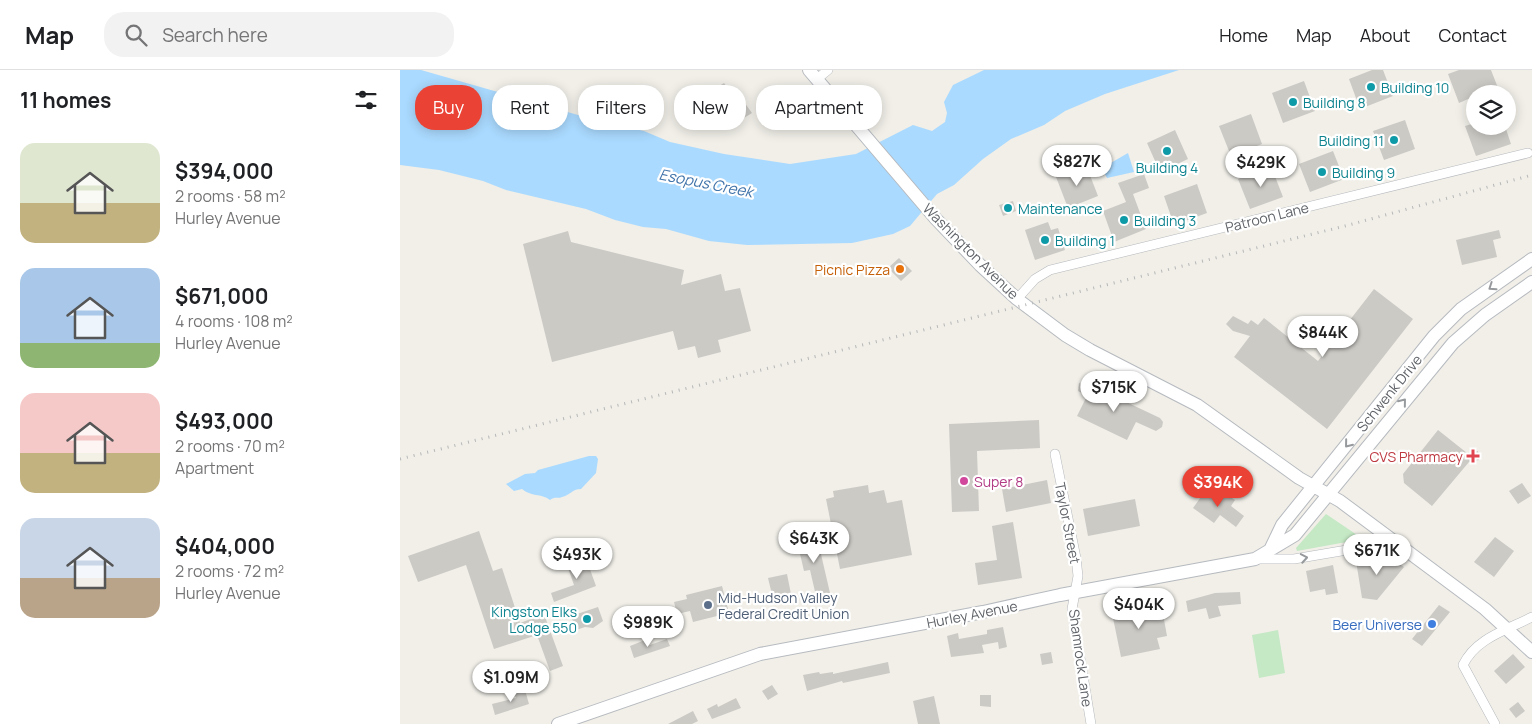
<!DOCTYPE html>
<meta charset="utf-8">
<style>
body{margin:0;font-family:Manrope,sans-serif;background:#f2f2f2;color:#202124;height:100vh;display:flex;flex-direction:column;font-size:19px;white-space:nowrap}
*{box-sizing:border-box;margin:0}
p{font-size:16px;color:#757577}
.icon{flex:none;width:28px;height:28px;fill:none;stroke:currentColor;stroke-width:2;stroke-linecap:round;stroke-linejoin:round}
.map{position:relative;flex:1;overflow:hidden}
.details{display:flex;flex-direction:column;background:#fff;width:400px}
.details>*{flex:none}
.hud{position:absolute;left:15px;top:15px;width:475px;height:45px;display:flex;gap:10px}
.tools{position:absolute;left:1066px;top:15px;display:grid;gap:10px}
.tools a{display:grid;place-items:center;width:50px;height:50px;border-radius:50%;background:#fff;box-shadow:0 2px 12px #0003;font-size:25px}
.price{position:absolute;translate:-50% -42px;padding:0 11px;border-radius:18px;background:#fff;color:#222;font-size:16px;line-height:32px;filter:drop-shadow(0 1px 2px #0008)}
.price::after{content:'';position:absolute;left:50%;top:30px;width:15px;height:11px;margin-left:-8px;background:inherit;clip-path:polygon(0 0,100% 0,50% 100%)}
.price.on{background:#ea4335;color:#fff}
ul{padding:0;list-style:none}
li{display:flex;align-items:center;gap:15px;height:125px;padding:0 20px}
li span{display:grid;place-items:center;flex:none;width:140px;height:100px;border-radius:15px;color:#555}
li>.icon{margin-inline-start:auto}
span .icon{width:60px;height:60px;fill:#fffc;stroke-width:1}
li b{font-size:21px}
h2{display:flex;justify-content:space-between;align-items:center;height:60px;padding:0 20px;font-size:21px}
.chip{padding:0 18px;border-radius:20px;background:#fff;box-shadow:0 2px 12px #0003;font-size:18px;line-height:45px}
.chip.on{background:#ea4335;color:#fff}
header{display:flex;align-items:center;gap:30px;box-sizing:border-box;height:70px;padding:0 25px;background:#fff;border-bottom:1px solid #e0e0e0}
header strong{font-size:24px}
nav{display:flex;gap:28px;margin-inline-start:auto;font-size:18px}
.search{width:350px;height:45px;background:#f2f2f2;display:flex;align-items:center;gap:12px;box-sizing:border-box;padding:0 18px;border-radius:20px;color:#757577;font-size:19px}
main{display:flex;flex:1;min-height:0}
.map>svg:first-child{display:block}
.green{fill:#c5e8c5}
.water{fill:#aadaff}
.building{fill:#cccac5}
.lines{fill:none;stroke-linecap:round;stroke-linejoin:round}
.street-casing{stroke:#b5b8bc;stroke-width:10}
.secondary-casing{stroke:#b6babf;stroke-width:14}
.street{stroke:#fff;stroke-width:9}
.secondary{stroke:#fff;stroke-width:12}
.rail{stroke:#b6b7b8;stroke-width:3;stroke-dasharray:1 6;stroke-linecap:butt}
.oneway{stroke:#979a9d}
.culture-dot{fill:#0f9aa8;stroke:#fff;stroke-width:2}
.food-dot{fill:#e8710a;stroke:#fff;stroke-width:2}
.health-dot{fill:#e0444e;stroke:#fff;stroke-width:2}
.hotel-dot{fill:#d1479c;stroke:#fff;stroke-width:2}
.service-dot{fill:#5c6f8a;stroke:#fff;stroke-width:2}
.shop-dot{fill:#3f7fe0;stroke:#fff;stroke-width:2}
.labels{text-anchor:middle;dominant-baseline:central;stroke-width:4.5;stroke-linejoin:round;paint-order:stroke}
.culture-label{font-size:14px;fill:#0d838f;stroke:#fff;text-anchor:start}
.street-label{font-size:14px;fill:#5f6368;stroke:#fff}
.food-label{font-size:14px;fill:#c56008;stroke:#fff;text-anchor:end}
.health-label{font-size:14px;fill:#be3a42;stroke:#fff;text-anchor:end}
.hotel-label{font-size:14px;fill:#b23c85;stroke:#fff;text-anchor:start}
.service-label{font-size:14px;fill:#4e5e75;stroke:#fff;text-anchor:start}
.shop-label{font-size:14px;fill:#366cbe;stroke:#fff;text-anchor:end}
.water-label{font-size:15px;font-style:italic;fill:#4174aa;stroke:#fff}
</style>
<header>
<strong>Map</strong>
<div class="search"><svg class="icon" aria-label="search" viewBox="0 0 24 24"><circle cx="10" cy="10" r="6"/><path d="M15 15l6 6"/></svg>Search here</div>
<nav><a>Home</a><a>Map</a><a>About</a><a>Contact</a></nav>
</header>
<main>
<section class="details">
<h2>11 homes<svg class="icon" aria-label="filters" viewBox="0 0 24 24"><path d="M4 7h16M4 17h16"/><circle cx="9" cy="7" r="2"/><circle cx="15" cy="17" r="2"/></svg></h2>
<ul>
<li><span style="background:linear-gradient(#dfe7d0 60%,#c2b280 0)"><svg class="icon" aria-label="home" viewBox="0 0 24 24"><path d="M3 11l9-7 9 7M6 9v11h12V9"/></svg></span><div><b>$394,000</b><p>2 rooms · 58 m²</p><p>Hurley Avenue</p></div></li>
<li><span style="background:linear-gradient(#a9c7e8 75%,#8fb573 0)"><svg class="icon" aria-label="home" viewBox="0 0 24 24"><path d="M3 11l9-7 9 7M6 9v11h12V9"/></svg></span><div><b>$671,000</b><p>4 rooms · 108 m²</p><p>Hurley Avenue</p></div></li>
<li><span style="background:linear-gradient(#f6c9c9 60%,#c2b280 0)"><svg class="icon" aria-label="home" viewBox="0 0 24 24"><path d="M3 11l9-7 9 7M6 9v11h12V9"/></svg></span><div><b>$493,000</b><p>2 rooms · 70 m²</p><p>Apartment</p></div></li>
<li><span style="background:linear-gradient(#c9d6e8 60%,#b9a48a 0)"><svg class="icon" aria-label="home" viewBox="0 0 24 24"><path d="M3 11l9-7 9 7M6 9v11h12V9"/></svg></span><div><b>$404,000</b><p>2 rooms · 72 m²</p><p>Hurley Avenue</p></div></li>
</ul>
</section>
<div class="map">
<svg width="1132" height="654" viewBox="0 0 1132 654">
<rect width="100%" height="100%" fill="#f1efe8"/>
<path class="green" d="M926,444L963,469L897,481L896,478Z
M878,560L885,603L859,608L852,565Z"/>
<path class="water" d="M0,0H21L206,53L244,61L270,72L324,84L390,94L456,84L513,55L532,61L545,52L547,43L544,32L553,15L584,0H779L705,24L665,41L644,55L611,69L583,89L554,115L537,124L510,156L493,164L452,173L347,175L309,171L266,159L243,157L215,150L186,139L106,120L83,111L39,100L0,95Z
M728,83L734,102L707,108L702,98Z
M189,386H196L198,389L196,403L181,419C172,419 169,426 162,427C157,429 155,426 150,430C141,423 131,427 122,419L114,421L106,414L125,404L135,403L138,400Z"/>
<path class="building" d="M972,0H983L993,26L960,39L949,9Z
M1059,0H1091L1098,18L1082,24H1075V26L1059,33L1048,4Z
M904,11L915,41L883,53L872,23Z
M324,13L330,21L334,18L352,43L339,51L316,18Z
M851,44L862,74L831,86L819,56Z
M1005,50L1015,79L984,90L973,61Z
M1075,53V56H1105L1111,74L1076,86L1065,56Z
M775,60L788,89L760,102L747,73Z
M933,81L944,109L910,122L899,94Z
M686,95L698,126L668,138L656,107Z
M871,96L883,127L850,139L838,109Z
M744,104L749,118L733,124L746,159L714,172L703,141L726,132L718,113Z
M797,114L807,143L774,155L764,126Z
M613,131L616,141L603,146L599,135Z
M648,152L651,160L658,158L665,180L635,190L625,160Z
M1099,160L1101,168L1093,170L1097,187L1062,195L1056,170Z
M168,161L171,172L284,200L281,215L321,204L325,221L340,218L351,261L318,270L321,282L298,288L295,276L278,280L273,261L152,292L123,174Z
M499,188L512,201L501,211L488,198Z
M974,219L1013,249L927,359L834,287L850,266L833,261L826,254L833,246L848,254L851,250L858,255L864,248L918,291Z
M679,313L705,322L760,348L763,352L762,357L756,361L736,352L727,370L677,346L687,326L678,321Z
M639,350L640,378L577,381L579,441L552,442L549,354Z
M1038,360L1067,383L1078,381L1079,390L1069,392L1032,436L1004,413L1003,404Z
M647,410L651,433L606,442L602,419Z
M1122,413L1131,426L1118,434L1109,421Z
M468,415L469,423L484,420L487,433L502,430L512,485L440,499L426,429L434,427L433,421Z
M808,417L823,428L826,424L835,430L831,436L844,446L836,457L820,445L814,453L793,438Z
M735,429L740,456L688,466L683,439Z
M613,452L622,508L578,515L575,493L597,490L592,456Z
M79,461L93,501L102,498L120,553L144,544L163,596L150,601L137,565L94,579L66,495L18,512L8,486Z
M417,467L430,523L416,526L410,500L404,501L397,471Z
M1095,467L1114,481L1094,507L1074,492Z
M982,486L994,490L1004,497L977,530L962,528L956,491Z
M186,488L196,516L154,532L151,523L174,515L167,495Z
M933,495L938,523L926,525L925,519L910,522L906,501Z
M387,504L392,529L374,533L368,508Z
M322,516L329,543L293,552L290,541L277,544L274,532L287,529L286,525Z
M840,522L841,534L818,536L821,546L809,549L806,538L788,542L786,531L815,523Z
M753,535L755,546L763,544L767,566L757,568L760,579L721,587L712,543Z
M1039,535L1050,542L1022,576L1012,569Z
M198,537L203,551L193,558L185,557L176,560L171,546Z
M603,557L607,577L599,579L598,572L582,575L584,583L551,587L547,566L558,563L559,569L587,564V560Z
M267,569L270,576L234,588L230,576L245,570L247,576Z
M651,582L653,593L642,595L640,584Z
M1113,584L1125,597L1106,614L1094,601Z
M488,592L490,603L443,613L442,611L407,621L403,605L419,602L420,604L433,602V604Z
M129,599L133,611L122,614L118,602Z
M372,615L378,624L368,630L362,621Z
M125,620L129,634L95,645L92,634L116,628L114,623Z
M580,625H591V637L580,636Z
M534,626L540,654H518L513,631Z
M336,628L341,638L312,649L307,639L317,634L318,637Z
M1118,632L1125,641L1116,648L1109,639Z
M293,641L298,651L292,654H268Z"/>
<g class="lines">
<g class="street-casing">
<path id="street" d="M417,9L428,0
M617,229L635,209L650,200L1128,83
M655,384L676,488L678,506L672,539L691,654
M858,489H894L994,472
M1095,654L1063,595C1076,568 1107,560 1132,547"/>
</g>
<g class="secondary-casing">
<path id="secondary" d="M409,0L536,149L580,195L617,229L665,265L690,280L797,335L899,408L940,431L1085,539L1132,582
M870,480L882,455L1034,266L1061,239L1132,189
M158,654L360,584L583,542L660,525L855,489L895,465L1053,273L1085,245L1132,212"/>
</g>
<use href="#street" class="street"/>
<use href="#secondary" class="secondary"/>
<path class="rail" d="M0,389L945,156L1132,105"/>
</g>
<defs><path id="oneway-chevron" d="M-2-3.5L2.5 0L-2 3.5" fill="none" stroke-width="1.6" stroke-linecap="round" stroke-linejoin="round" transform="scale(1.25)"/></defs>
<g class="oneway">
<use href="#oneway-chevron" transform="translate(1092 217) rotate(146)"/>
<use href="#oneway-chevron" transform="translate(1003 332) rotate(-51)"/>
<use href="#oneway-chevron" transform="translate(948 374) rotate(129)"/>
<use href="#oneway-chevron" transform="translate(904 488) rotate(-10)"/>
</g>
<g class="culture-dot">
<circle cx="971" cy="17" r="5"/>
<circle cx="893" cy="32" r="5"/>
<circle cx="994" cy="70" r="5"/>
<circle cx="767" cy="81" r="5"/>
<circle cx="922" cy="102" r="5"/>
<circle cx="608" cy="138" r="5"/>
<circle cx="724" cy="150" r="5"/>
<circle cx="645" cy="170" r="5"/>
<circle cx="187" cy="549" r="5"/>
</g>
<circle class="food-dot" cx="500" cy="199" r="5"/>
<path class="health-dot" d="M1070.5 378.5h5v5h5v5h-5v5h-5v-5h-5v-5h5z"/>
<circle class="hotel-dot" cx="564" cy="411" r="5"/>
<circle class="service-dot" cx="308" cy="535" r="5"/>
<circle class="shop-dot" cx="1032" cy="554" r="5"/>
<g class="labels">
<g class="culture-label">
<text x="981" y="17">Building 10</text>
<text x="903" y="32">Building 8</text>
<text x="984" y="70" text-anchor="end">Building 11</text>
<text x="767" y="97" text-anchor="middle">Building 4</text>
<text x="932" y="102">Building 9</text>
<text x="618" y="138">Maintenance</text>
<text x="734" y="150">Building 3</text>
<text x="655" y="170">Building 1</text>
<text x="177" y="541" text-anchor="end">Kingston Elks<tspan x="177" dy="16">Lodge 550</tspan></text>
</g>
<g class="street-label">
<text transform="translate(867 147) rotate(-14)">Patroon Lane</text>
<text transform="translate(571 181) rotate(45)">Washington Avenue</text>
<text transform="translate(989 323) rotate(-51)">Schwenk Drive</text>
<text transform="translate(668 453) rotate(79)">Taylor Street</text>
<text transform="translate(572 544) rotate(-11)">Hurley Avenue</text>
<text transform="translate(681 588) rotate(82)">Shamrock Lane</text>
</g>
<g class="food-label">
<text x="490" y="199">Picnic Pizza</text>
</g>
<g class="health-label">
<text x="1063" y="386">CVS Pharmacy</text>
</g>
<g class="hotel-label">
<text x="574" y="411">Super 8</text>
</g>
<g class="service-label">
<text x="318" y="527">Mid-Hudson Valley<tspan x="318" dy="16">Federal Credit Union</tspan></text>
</g>
<g class="shop-label">
<text x="1022" y="554">Beer Universe</text>
</g>
<g class="water-label">
<text transform="translate(306 113) rotate(11)">Esopus Creek</text>
</g>
</g>
</svg>
<div class="tools">
<a><svg class="icon" aria-label="layers" viewBox="0 0 24 24"><path d="M12 4l9 5-9 5-9-5zM3 14l9 5 9-5"/></svg></a>
</div>
<b class="price" style="left:677px;top:117px">$827K</b>
<b class="price" style="left:861px;top:118px">$429K</b>
<b class="price" style="left:923px;top:288px">$844K</b>
<b class="price" style="left:714px;top:343px">$715K</b>
<b class="price on" style="left:818px;top:438px">$394K</b>
<b class="price" style="left:414px;top:494px">$643K</b>
<b class="price" style="left:977px;top:506px">$671K</b>
<b class="price" style="left:177px;top:510px">$493K</b>
<b class="price" style="left:739px;top:560px">$404K</b>
<b class="price" style="left:248px;top:578px">$989K</b>
<b class="price" style="left:111px;top:633px">$1.09M</b>
<div class="hud">
<a class="chip on">Buy</a>
<a class="chip">Rent</a>
<a class="chip">Filters</a>
<a class="chip">New</a>
<a class="chip">Apartment</a>
</div>
</div>
</main>
